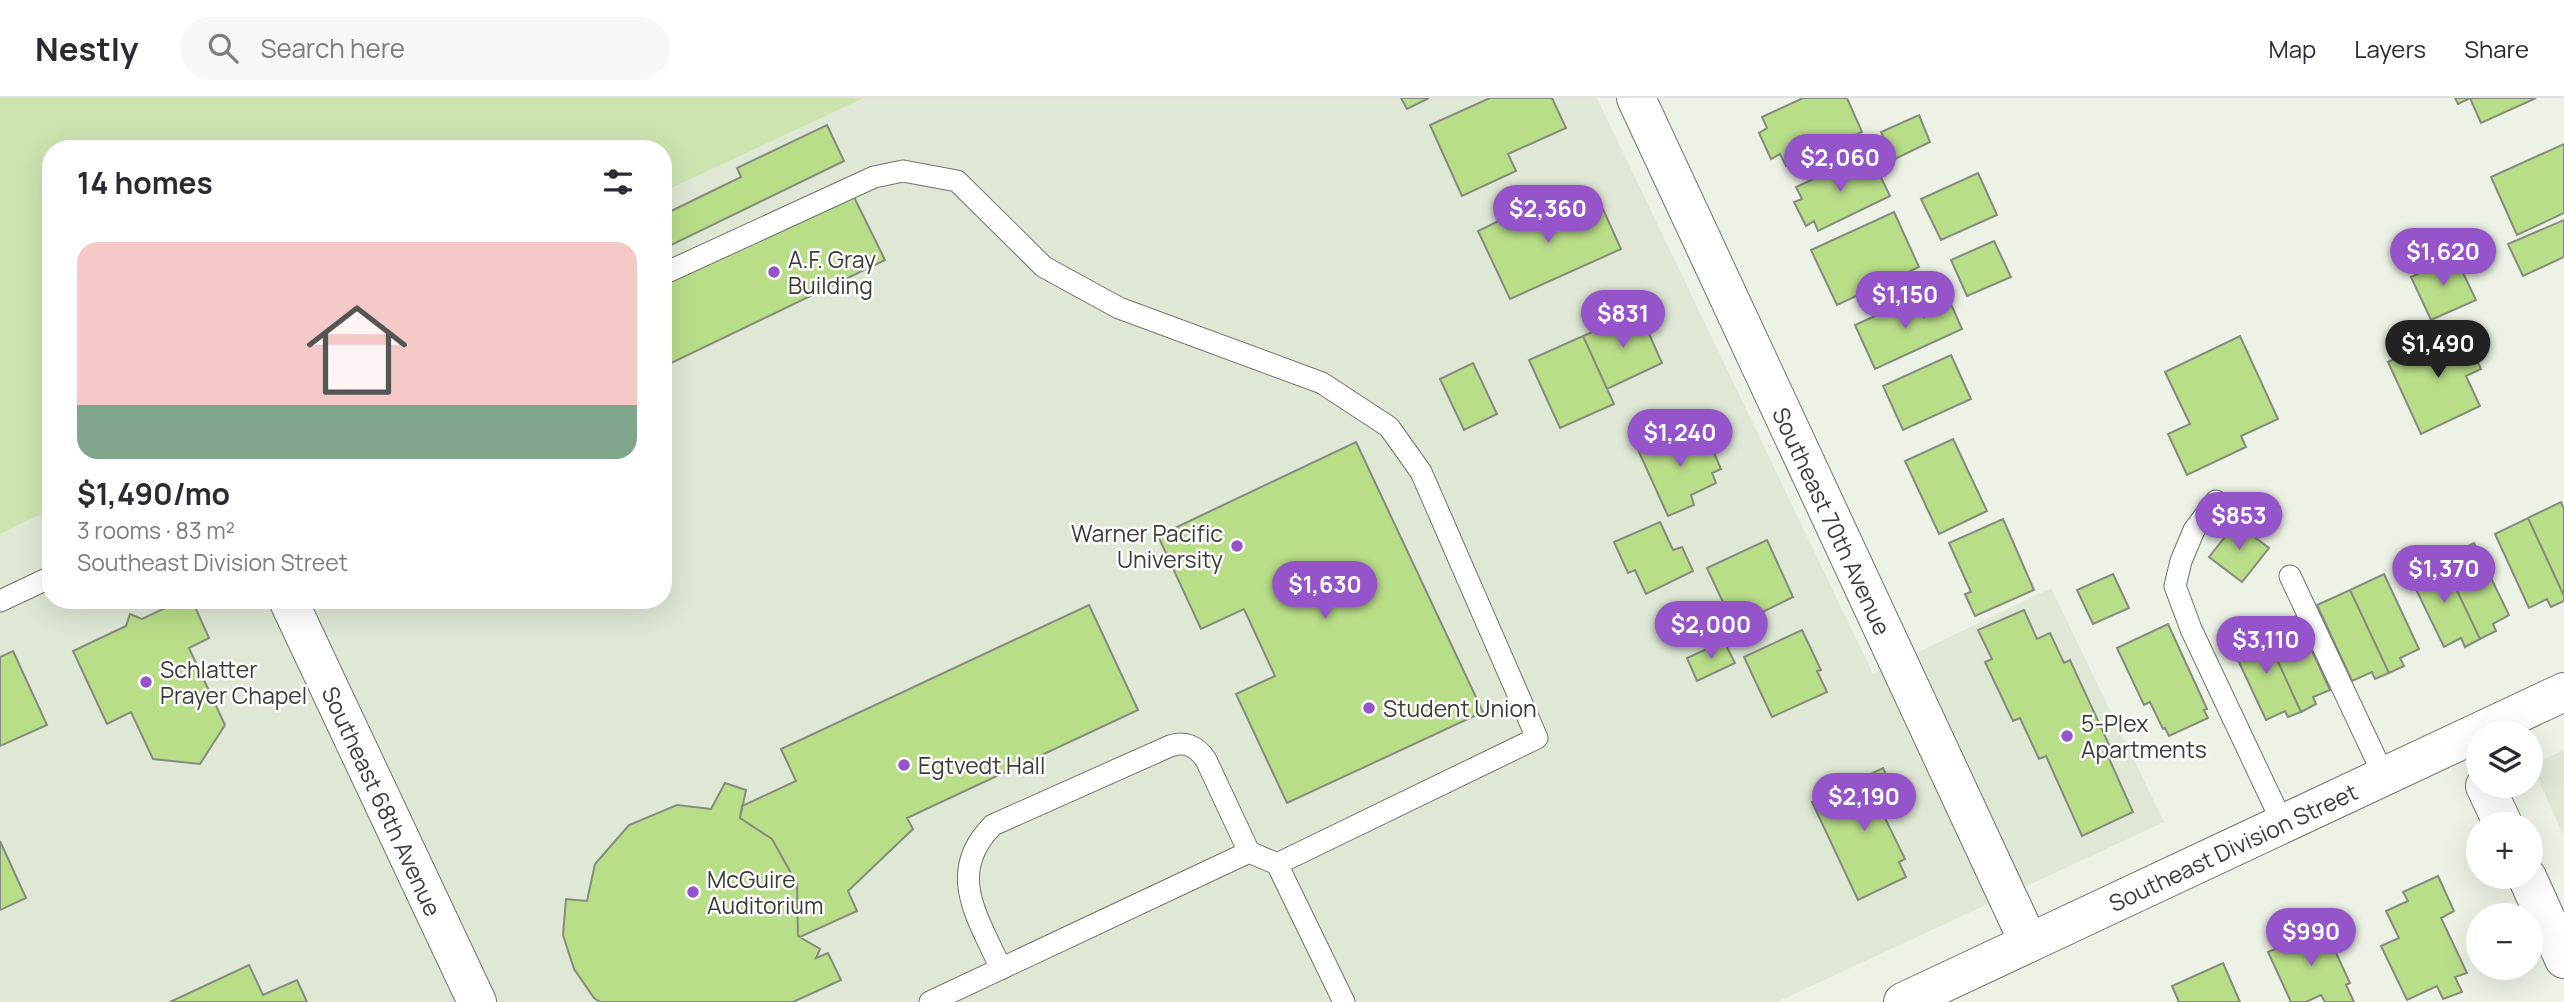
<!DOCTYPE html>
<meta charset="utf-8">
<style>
body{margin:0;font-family:Manrope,sans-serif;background:#f7f7f7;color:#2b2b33;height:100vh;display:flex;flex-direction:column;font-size:26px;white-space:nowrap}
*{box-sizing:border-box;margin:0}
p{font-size:23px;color:#7c7c81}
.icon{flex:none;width:38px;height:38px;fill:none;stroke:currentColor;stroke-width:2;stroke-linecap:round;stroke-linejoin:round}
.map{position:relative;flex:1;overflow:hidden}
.side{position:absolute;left:42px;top:42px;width:630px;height:469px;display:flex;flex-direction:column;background:#fff;border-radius:28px;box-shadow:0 7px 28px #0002}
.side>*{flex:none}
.fabs{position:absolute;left:2466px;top:623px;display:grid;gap:14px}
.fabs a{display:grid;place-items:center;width:77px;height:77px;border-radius:50%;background:#fff;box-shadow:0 7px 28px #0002;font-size:35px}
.price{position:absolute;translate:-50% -60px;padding:0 16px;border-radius:24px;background:#9554c9;color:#fff;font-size:23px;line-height:46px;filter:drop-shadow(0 2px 4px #0008)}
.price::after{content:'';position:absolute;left:50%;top:42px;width:21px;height:16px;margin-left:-10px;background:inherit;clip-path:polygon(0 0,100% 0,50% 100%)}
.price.active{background:#222;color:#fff}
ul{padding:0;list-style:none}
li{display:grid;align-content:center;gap:14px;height:371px;padding:0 35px}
li span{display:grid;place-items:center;height:217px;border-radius:21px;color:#555}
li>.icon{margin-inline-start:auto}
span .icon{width:126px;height:126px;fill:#fffc;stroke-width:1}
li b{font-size:30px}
h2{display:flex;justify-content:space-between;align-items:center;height:84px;padding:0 35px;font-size:30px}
header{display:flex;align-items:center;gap:42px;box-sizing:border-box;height:98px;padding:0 35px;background:#fff;border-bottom:2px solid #e1e1e2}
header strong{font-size:33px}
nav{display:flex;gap:38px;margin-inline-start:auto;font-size:24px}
.search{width:490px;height:63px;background:#f7f7f7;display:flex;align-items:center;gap:18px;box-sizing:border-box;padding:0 24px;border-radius:38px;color:#7c7c81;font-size:26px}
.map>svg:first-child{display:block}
.built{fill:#dfe8d5}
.green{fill:#cde4b1}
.building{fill:#b9de88;stroke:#868c80;stroke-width:2}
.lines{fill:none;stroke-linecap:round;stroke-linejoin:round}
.service-casing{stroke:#6f7569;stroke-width:23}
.minor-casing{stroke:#6f7569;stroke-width:40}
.tertiary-casing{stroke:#6f7569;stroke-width:40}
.secondary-casing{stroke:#6f7569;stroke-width:40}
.service{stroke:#fff;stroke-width:21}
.minor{stroke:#fff;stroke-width:38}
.tertiary{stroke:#fff;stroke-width:38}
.secondary{stroke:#fff;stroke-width:38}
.poi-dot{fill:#9554c9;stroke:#fff;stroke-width:2.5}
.labels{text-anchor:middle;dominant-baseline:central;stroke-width:5;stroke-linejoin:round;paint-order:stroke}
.poi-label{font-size:23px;fill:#3a3c37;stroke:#fff;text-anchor:start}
.street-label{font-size:23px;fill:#3a3c37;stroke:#fff}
</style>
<header>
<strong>Nestly</strong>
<div class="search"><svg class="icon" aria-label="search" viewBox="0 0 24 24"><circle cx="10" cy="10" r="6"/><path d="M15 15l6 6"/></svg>Search here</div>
<nav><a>Map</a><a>Layers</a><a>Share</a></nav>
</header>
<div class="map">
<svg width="2564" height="904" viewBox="0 0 2564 904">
<rect width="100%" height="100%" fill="#ecf2e5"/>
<path class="built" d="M864,0H1597L1873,576L2051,490L2164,724L1777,904H0V406L51,382V502H663V94Z
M2564,652V739L2532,667Z"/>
<path class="green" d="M0,0H864L663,94V51H51V411L0,436Z"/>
<path class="building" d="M1401,0H1429L1407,11Z
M1490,0H1552L1566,30L1508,56L1516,73L1462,98L1430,27Z
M1803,0H1847L1862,34L1786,68L1780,56L1771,61L1759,35L1767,30L1762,19Z
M2455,0H2536L2481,25L2470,0L2458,6Z
M1919,17L1930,44L1893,62L1881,34Z
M827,27L844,63L663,151V117L741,79L737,70Z
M2564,46V115L2517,137L2491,79Z
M1861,59L1866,68L1874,65L1890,98L1818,133L1814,123L1806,128L1794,104L1802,101L1796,89Z
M1978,75L1997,117L1941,142L1921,101Z
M852,95L885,162L663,269V186Z
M1597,98L1621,151L1510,201L1478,133L1530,108L1538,125Z
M1894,114L1919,169L1837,207L1811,152Z
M2564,122V159L2523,178L2508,146Z
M1994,143L2011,179L1967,198L1951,162Z
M2455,158L2476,202L2431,222L2411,179Z
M1915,200L1924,219L1951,206L1962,231L1875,271L1855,227Z
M1639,213L1662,265L1607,291L1583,238Z
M2462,229L2481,271L2466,278L2480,308L2421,336L2388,264Z
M1583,238L1614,306L1560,330L1529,262Z
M2240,238L2278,321L2241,338L2246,349L2187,377L2168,336L2190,326L2165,274Z
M1951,257L1971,301L1903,332L1883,288Z
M1473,265L1497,316L1464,332L1440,281Z
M1692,330L1700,346L1708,341L1721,371L1712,375L1716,385L1691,397L1694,407L1668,418L1639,354Z
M1953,341L1987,413L1939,436L1905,363Z
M1356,344L1483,614L1287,705L1236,596L1275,578L1244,511L1201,531L1158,438Z
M2561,404L2564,411V498L2528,420Z
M2528,420L2564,498V503L2551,509L2547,501L2529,510L2495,436Z
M2003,421L2034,492L1975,518L1965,496L1971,494L1949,445Z
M1660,424L1673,452L1682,449L1693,473L1646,496L1635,472L1628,475L1614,444Z
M2236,425L2269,450L2242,484L2209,459Z
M1767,442L1793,499L1734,528L1707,470Z
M2474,445L2509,517L2493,526L2496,533L2480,541L2442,461Z
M2442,461L2480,541L2465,549L2461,540L2444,549L2409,477Z
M2113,476L2129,510L2093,526L2077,492Z
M2384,476L2419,551L2400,560L2404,568L2389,575L2350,492Z
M2350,492L2389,575L2375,581L2372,574L2352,583L2317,507Z
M182,502H192L209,540L189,550L225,627L200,666L153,661L131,614L107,626L73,553L126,528L130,516L142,521Z
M1089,507L1138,612L907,720L913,731L848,793L857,813L800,839L798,838L797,786L772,741L740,720L742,708L796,683L781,651Z
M2024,512L2037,541L2050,535L2064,565L2070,562L2112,653L2107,656L2133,714L2082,738L2046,658L2039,661L2020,620L2013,623L1985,564L1992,561L1978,532Z
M2296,518L2330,592L2313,599L2316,606L2301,614L2264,533Z
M2168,526L2207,611L2204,612L2208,620L2169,638L2165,630L2163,631L2150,604L2144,607L2117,550Z
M1802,532L1821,572L1817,573L1827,594L1772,619L1744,559Z
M2264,533L2301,614L2288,619L2285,613L2266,622L2231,547Z
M1724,543L1735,565L1697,583L1687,560Z
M13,553L47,627L0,648V559Z
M1883,670L1900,708L1883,716L1905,761L1899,764L1906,779L1858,802L1812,704Z
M725,685L746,692L740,720L772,741L797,786L798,838L820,851L816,860L828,855L841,882L793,904H600L594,900L574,871L563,837L566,801L587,803L595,766L629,727L677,707L711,711Z
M0,743L26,800L0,812Z
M2438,778L2454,813L2441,820L2467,875L2455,879L2462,894L2443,901L2437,888L2407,902L2381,848L2399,840L2386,813L2408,803L2403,794Z
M2324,829L2350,885L2346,887L2354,904H2325L2321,897L2306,904H2291L2268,854L2287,846L2284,840L2304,832L2307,837Z
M2223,865L2240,904H2179L2172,888Z
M249,867L263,897L297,882L307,904H170Z"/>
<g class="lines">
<g class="service-casing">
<path id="service" d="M663,176L874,79L903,73L957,83L1044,169L1119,210L1322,285L1389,329L1421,374L1537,640L1277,766L1249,754L930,904
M2216,403L2194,432L2181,463L2175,488L2191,531L2283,726
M2290,478L2384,678
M0,503L51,479
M1277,766L1344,904
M1001,871C978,819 945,775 993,727L1170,648C1185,643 1197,648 1206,662L1249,754"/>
</g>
<g class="minor-casing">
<path id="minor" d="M1636,0L2029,845
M288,502L477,904"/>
</g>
<g class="tertiary-casing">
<path id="tertiary" d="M2485,688L2503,726
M2527,779L2564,861"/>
</g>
<g class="secondary-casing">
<path id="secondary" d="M1903,904L2564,594"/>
</g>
<use href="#service" class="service"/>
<use href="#minor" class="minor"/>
<use href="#tertiary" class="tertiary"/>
<use href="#secondary" class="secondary"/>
</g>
<g class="poi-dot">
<circle cx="774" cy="174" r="7"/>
<circle cx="1237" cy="448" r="7"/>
<circle cx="146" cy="584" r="7"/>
<circle cx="1369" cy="610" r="7"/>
<circle cx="2067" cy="638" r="7"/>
<circle cx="904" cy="667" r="7"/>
<circle cx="693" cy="794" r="7"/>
</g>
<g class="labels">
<g class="poi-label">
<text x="788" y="161">A.F. Gray<tspan x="788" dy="26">Building</tspan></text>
<text x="1223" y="435" text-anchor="end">Warner Pacific<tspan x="1223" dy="26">University</tspan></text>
<text x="160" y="571">Schlatter<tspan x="160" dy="26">Prayer Chapel</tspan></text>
<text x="1383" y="610">Student Union</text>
<text x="2081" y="625">5-Plex<tspan x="2081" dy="26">Apartments</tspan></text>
<text x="918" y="667">Egtvedt Hall</text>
<text x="707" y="781">McGuire<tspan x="707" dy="26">Auditorium</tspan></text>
</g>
<g class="street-label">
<text transform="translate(1832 423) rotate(65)">Southeast 70th Avenue</text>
<text transform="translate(382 703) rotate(65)">Southeast 68th Avenue</text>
<text transform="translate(2233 749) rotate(-25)">Southeast Division Street</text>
</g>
</g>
</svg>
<div class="fabs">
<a><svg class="icon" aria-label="layers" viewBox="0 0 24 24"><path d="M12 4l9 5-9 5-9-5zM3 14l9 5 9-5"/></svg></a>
<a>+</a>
<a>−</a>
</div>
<b class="price" style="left:1840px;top:96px">$2,060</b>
<b class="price" style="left:1548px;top:147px">$2,360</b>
<b class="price" style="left:2443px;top:190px">$1,620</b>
<b class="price" style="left:1905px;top:233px">$1,150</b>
<b class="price" style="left:1623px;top:252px">$831</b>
<b class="price active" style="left:2438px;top:282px">$1,490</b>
<b class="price" style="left:1680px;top:371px">$1,240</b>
<b class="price" style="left:2239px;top:454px">$853</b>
<b class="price" style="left:2444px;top:507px">$1,370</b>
<b class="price" style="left:1325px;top:523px">$1,630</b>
<b class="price" style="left:1711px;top:563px">$2,000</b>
<b class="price" style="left:2266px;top:578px">$3,110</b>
<b class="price" style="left:1864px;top:735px">$2,190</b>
<b class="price" style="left:2311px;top:870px">$990</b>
<section class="side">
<h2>14 homes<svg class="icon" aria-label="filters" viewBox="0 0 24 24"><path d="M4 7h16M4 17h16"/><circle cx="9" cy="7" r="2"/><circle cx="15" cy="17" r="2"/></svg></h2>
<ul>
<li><span style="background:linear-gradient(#f6c9c9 75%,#7fa58c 0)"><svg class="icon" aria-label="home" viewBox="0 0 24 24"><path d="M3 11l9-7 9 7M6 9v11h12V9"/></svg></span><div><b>$1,490/mo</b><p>3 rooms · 83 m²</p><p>Southeast Division Street</p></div></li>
</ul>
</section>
</div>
